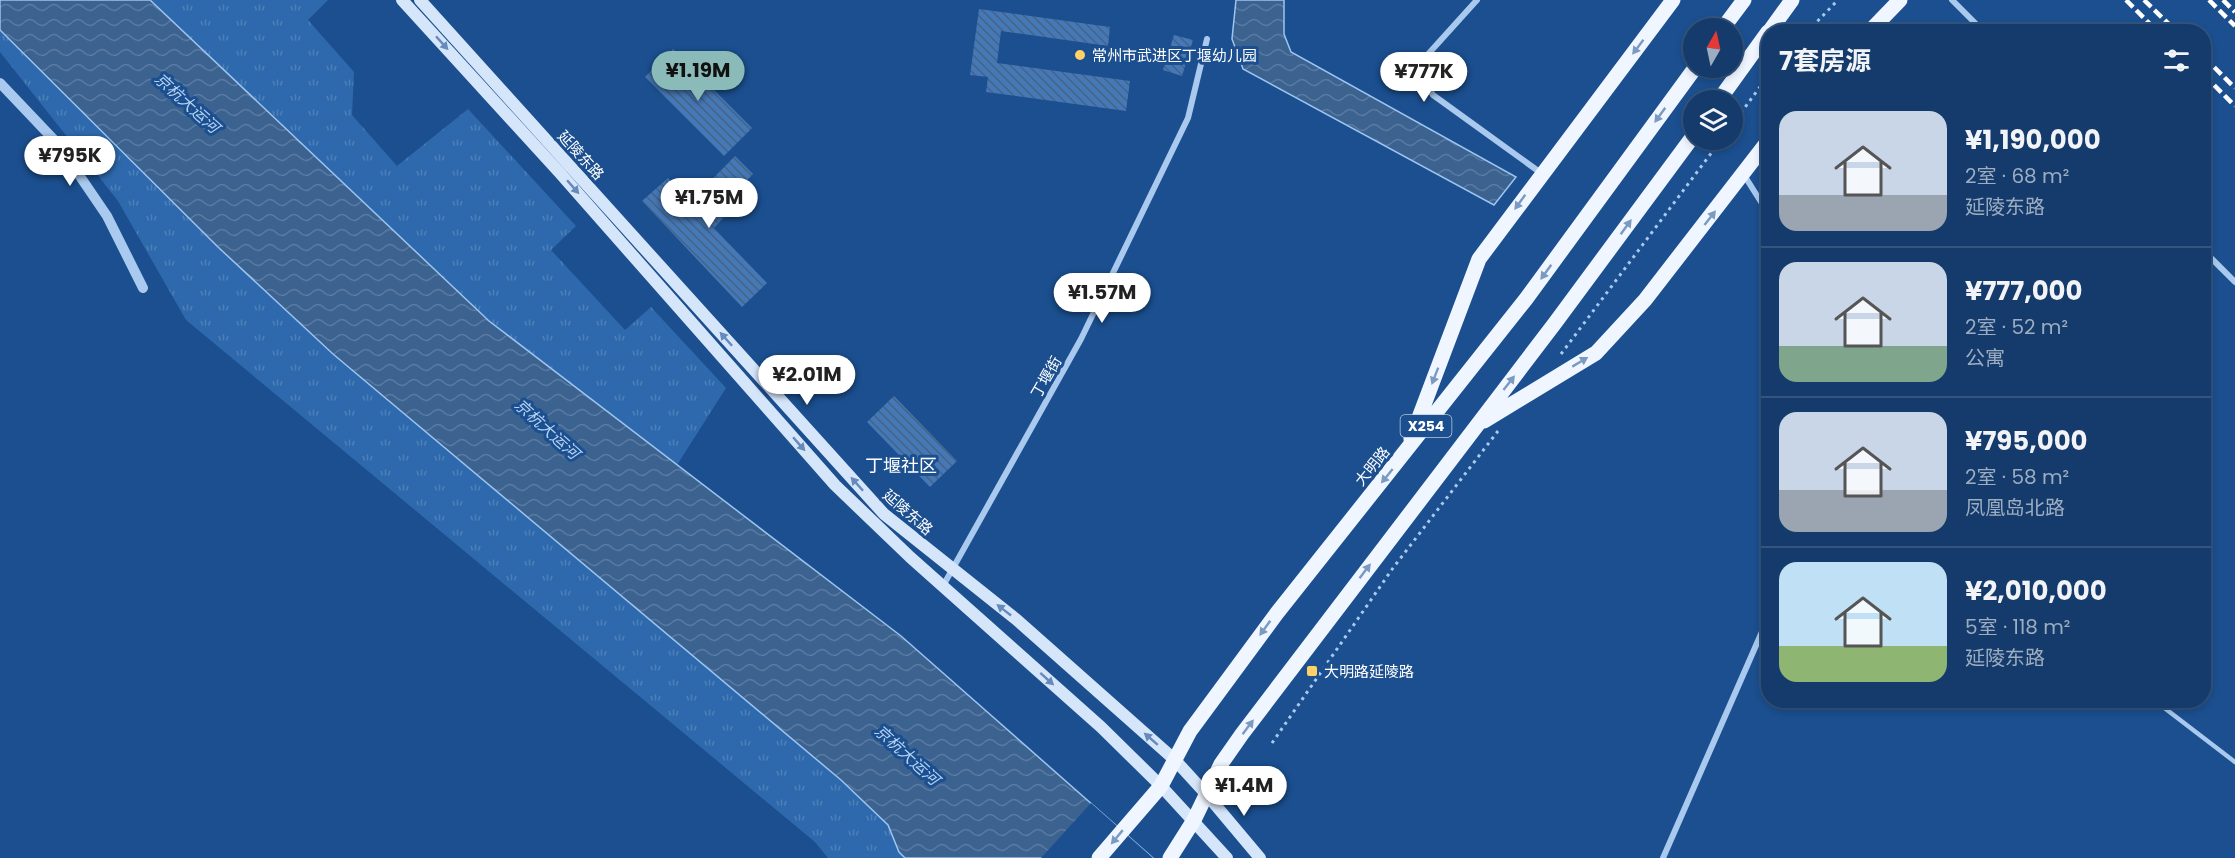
<!DOCTYPE html>
<html lang="zh">
<meta charset="utf-8">
<style>
body{margin:0;font-family:Poppins,"Noto Sans SC",sans-serif;background:#1d4271;color:#f1f3f6;height:100vh;display:flex;flex-direction:column;font-size:22px;white-space:nowrap}
*{box-sizing:border-box;margin:0}
p{font-size:20px;color:#9dadc1}
.icon{flex:none;width:33px;height:33px;fill:none;stroke:currentColor;stroke-width:2;stroke-linecap:round;stroke-linejoin:round}
.map{position:relative;flex:1;overflow:hidden}
.drawer{position:absolute;left:1761px;top:24px;width:450px;height:684px;display:flex;flex-direction:column;background:#143b6b;border-radius:24px;box-shadow:0 3px 9px #0003,0 0 0 2px #33557e}
.drawer>*{flex:none}
.needle{width:39px;rotate:9deg}
.buttons{position:absolute;left:1683px;top:18px;display:grid;gap:12px}
.buttons a{display:grid;place-items:center;width:60px;height:60px;border-radius:50%;background:#143b6b;box-shadow:0 3px 9px #0003,0 0 0 2px #33557e;font-size:30px}
.price{position:absolute;translate:-50% -51px;padding:0 14px;border-radius:21px;background:#fff;color:#222;font-size:20px;line-height:39px;filter:drop-shadow(0 2px 3px #0008)}
.price::after{content:'';position:absolute;left:50%;top:36px;width:18px;height:14px;margin-left:-9px;background:inherit;clip-path:polygon(0 0,100% 0,50% 100%)}
.price.selected{background:#8bbbb9;color:#111}
ul{padding:0;list-style:none}
li{display:flex;align-items:center;gap:18px;height:150px;padding:0 18px}
li+li{border-top:2px solid #33557e}
li span{display:grid;place-items:center;flex:none;width:168px;height:120px;border-radius:18px;color:#555}
li>.icon{margin-inline-start:auto}
span .icon{width:72px;height:72px;fill:#fffc;stroke-width:1}
li b{font-size:26px}
h2{display:flex;justify-content:space-between;align-items:center;height:72px;padding:0 18px;font-size:26px}
.map>svg:first-child{display:block}
.grass{fill:url(#grass-tufts)}
.water{fill:url(#water-waves);stroke:#9cc4f0;stroke-width:1.5}
.pier{fill:#1b4f8f}
.building{fill:url(#building-back-hatch)}
.lines{fill:none;stroke-linecap:round;stroke-linejoin:round}
.path{stroke:#a9c9ee;stroke-width:3;stroke-dasharray:3 4.5;stroke-linecap:butt}
.service{stroke:#a9c9ee;stroke-width:4.5}
.minor{stroke:#a9c9ee;stroke-width:6}
.tertiary{stroke:#a9c9ee;stroke-width:10}
.secondary{stroke:#d6e6fa;stroke-width:12}
.primary{stroke:#f0f6ff;stroke-width:15}
.rail{stroke:#fff;stroke-width:4.5;stroke-dasharray:10 4.5;stroke-linecap:butt}
.oneway{fill:#668bba}
.oneway2{fill:#7b9ac1}
.poi-dot{fill:#ffd166;stroke:#1b4f8f;stroke-width:2}
.labels{text-anchor:middle;dominant-baseline:central;stroke-width:6;stroke-linejoin:round;paint-order:stroke}
.shield{fill:#1b4f8f;stroke:#bbcadd;stroke-width:1.5}
.shield-label{font-size:14px;font-weight:bold;fill:#fff}
.poi-label{font-size:15px;fill:#fff;stroke:#1b4f8f;text-anchor:start}
.street-label{font-size:15px;fill:#fff;stroke:#1b4f8f}
.water-label{font-size:16px;font-style:italic;fill:#b5d3f5;stroke:#1b4f8f}
.quarter-label{font-size:18px;fill:#fff;stroke:#1b4f8f}
</style>
<div class="map">
<svg width="2235" height="858" viewBox="0 0 2235 858">
<defs>
<pattern id="grass-tufts" width="24" height="20" patternUnits="userSpaceOnUse" patternTransform="scale(1.5)"><rect width="24" height="20" fill="#2e69ad"/><path d="M3 7l-1-3M5 7V3M7 7l1-3M15 17l-1-3M17 17v-4M19 17l1-3" fill="none" stroke="#4d80b9"/></pattern>
<pattern id="water-waves" width="16" height="10" patternUnits="userSpaceOnUse" patternTransform="scale(1.5)"><rect width="16" height="10" fill="#3c6290"/><path d="M0 5q4-4 8 0t8 0" fill="none" stroke="#597aa1"/></pattern>
<pattern id="building-back-hatch" width="6" height="6" patternUnits="userSpaceOnUse" patternTransform="scale(1.5)"><rect width="6" height="6" fill="#4478b7"/><path d="M-1 5l2 2M0 0l6 6M5-1l2 2" fill="none" stroke="#486282"/></pattern>
</defs>
<rect width="100%" height="100%" fill="#1b4f8f"/>
<path class="grass" d="M150,0H328L308,20L354,72L352,115L397,166L468,109L576,226L551,250L625,330L651,307L726,388L677,465L489,321Z
M0,30L218,247L841,780L888,825L899,852L905,858H828L815,842L186,320L118,201L0,52Z"/>
<path class="water" d="M0,0H150L489,321L901,636L1153,858H905L899,852L888,825L841,780L333,354L218,247L0,30Z
M1236,0H1284V34L1291,52L1516,177L1494,205L1243,69L1232,39Z"/>
<path class="pier" d="M1091,803L1153,858H1041Z"/>
<path class="building" d="M979,9L1110,27L1108,46L1001,31L997,63L1130,81L1126,111L986,92L988,77L970,75Z
M1174,35L1193,40L1182,76L1163,70Z
M673,49L752,128L724,156L645,77Z
M735,156L753,174L721,207L727,214L714,228L767,283L742,307L642,201L668,178L690,202Z
M894,396L957,461L930,487L867,422Z"/>
<g class="lines">
<path class="path" d="M1807,32L1838,0
M1732,125L1768,76
M1561,354L1721,140
M1272,743L1393,568L1498,431"/>
<path class="service" d="M2154,700L2235,762"/>
<path class="minor" d="M1477,0L1421,62L1422,78L1433,95L1541,173
M1952,0L1984,32
M1744,175L1768,213
M2204,251L2235,282
M943,586L1081,339L1188,118L1207,39
M1663,858L1768,618"/>
<path class="tertiary" d="M0,83L58,144L107,216L143,288"/>
<path class="secondary" d="M402,0L559,172L835,485L910,557L1101,727L1161,786L1227,858
M420,0L884,514L1017,620L1175,760L1207,795L1260,858"/>
<path class="primary" d="M1723,28L1744,0
M1769,32L1792,0
M1869,32L1900,0
M1719,100L1768,32
M1484,421L1596,353L1645,300L1768,141
M1411,439L1479,259L1673,0
M1099,858L1161,786L1190,731L1277,613L1526,299L1695,68
M1170,858L1194,820L1221,764L1242,734L1555,323L1694,135"/>
<path class="rail" d="M2126,0L2158,32
M2144,0L2177,32
M2209,0L2235,26
M2223,0L2235,12
M2204,57L2235,88
M2204,75L2235,106"/>
</g>
<defs><path id="oneway-solid" d="M-6-.8H1V-3.2L6.5 0L1 3.2V.8H-6Z" transform="scale(1.5)"/></defs>
<g class="oneway">
<use href="#oneway-solid" transform="translate(442 43) rotate(48)"/>
<use href="#oneway-solid" transform="translate(573 187) rotate(49)"/>
<use href="#oneway-solid" transform="translate(726 339) rotate(-132)"/>
<use href="#oneway-solid" transform="translate(799 444) rotate(49)"/>
<use href="#oneway-solid" transform="translate(857 484) rotate(-132)"/>
<use href="#oneway-solid" transform="translate(1004 610) rotate(-142)"/>
<use href="#oneway-solid" transform="translate(1047 679) rotate(42)"/>
<use href="#oneway-solid" transform="translate(1151 739) rotate(-139)"/>
</g>
<g class="oneway2">
<use href="#oneway-solid" transform="translate(1638 47) rotate(127)"/>
<use href="#oneway-solid" transform="translate(1660 115) rotate(126)"/>
<use href="#oneway-solid" transform="translate(1520 202) rotate(126)"/>
<use href="#oneway-solid" transform="translate(1710 218) rotate(-52)"/>
<use href="#oneway-solid" transform="translate(1626 227) rotate(-54)"/>
<use href="#oneway-solid" transform="translate(1546 272) rotate(126)"/>
<use href="#oneway-solid" transform="translate(1580 362) rotate(-31)"/>
<use href="#oneway-solid" transform="translate(1435 376) rotate(111)"/>
<use href="#oneway-solid" transform="translate(1509 383) rotate(-52)"/>
<use href="#oneway-solid" transform="translate(1387 476) rotate(129)"/>
<use href="#oneway-solid" transform="translate(1365 571) rotate(-53)"/>
<use href="#oneway-solid" transform="translate(1265 628) rotate(126)"/>
<use href="#oneway-solid" transform="translate(1248 727) rotate(-53)"/>
<use href="#oneway-solid" transform="translate(1117 837) rotate(130)"/>
</g>
<g class="poi-dot">
<circle cx="1080" cy="55" r="6"/>
<rect x="1306" y="665" width="12" height="12" rx="3"/>
</g>
<g class="labels">
<rect class="shield" x="1400.5" y="415" width="51" height="22" rx="4.5"/>
<g class="shield-label">
<text x="1426" y="426">X254</text>
</g>
<g class="poi-label">
<text x="1092" y="55">常州市武进区丁堰幼儿园</text>
<text x="1324" y="671">大明路延陵路</text>
</g>
<g class="street-label">
<text transform="translate(581 155) rotate(48)">延陵东路</text>
<text transform="translate(1046 377) rotate(-60)">丁堰街</text>
<text transform="translate(1372 466) rotate(-51)">大明路</text>
<text transform="translate(908 512) rotate(41)">延陵东路</text>
</g>
<g class="water-label">
<text transform="translate(187 103) rotate(42)">京杭大运河</text>
<text transform="translate(547 429) rotate(42)">京杭大运河</text>
<text transform="translate(907 755) rotate(42)">京杭大运河</text>
</g>
<g class="quarter-label">
<text x="901" y="465">丁堰社区</text>
</g>
</g>
</svg>
<div class="buttons">
<a><svg class="needle" viewBox="-14 -14 28 28"><path d="M0-13l5 13h-10z" fill="#e53935"/><path d="M0 13l5-13h-10z" fill="#9dadc1"/></svg></a>
<a><svg class="icon" aria-label="layers" viewBox="0 0 24 24"><path d="M12 4l9 5-9 5-9-5zM3 14l9 5 9-5"/></svg></a>
</div>
<b class="price selected" style="left:698px;top:102px">¥1.19M</b>
<b class="price" style="left:1424px;top:103px">¥777K</b>
<b class="price" style="left:70px;top:187px">¥795K</b>
<b class="price" style="left:709px;top:229px">¥1.75M</b>
<b class="price" style="left:1102px;top:324px">¥1.57M</b>
<b class="price" style="left:807px;top:406px">¥2.01M</b>
<b class="price" style="left:1244px;top:817px">¥1.4M</b>
<section class="drawer">
<h2>7套房源<svg class="icon" aria-label="filters" viewBox="0 0 24 24"><path d="M4 7h16M4 17h16"/><circle cx="9" cy="7" r="2"/><circle cx="15" cy="17" r="2"/></svg></h2>
<ul>
<li><span style="background:linear-gradient(#c9d6e8 70%,#9aa5b1 0)"><svg class="icon" aria-label="home" viewBox="0 0 24 24"><path d="M3 11l9-7 9 7M6 9v11h12V9"/></svg></span><div><b>¥1,190,000</b><p>2室 · 68 m²</p><p>延陵东路</p></div></li>
<li><span style="background:linear-gradient(#c9d6e8 70%,#7fa58c 0)"><svg class="icon" aria-label="home" viewBox="0 0 24 24"><path d="M3 11l9-7 9 7M6 9v11h12V9"/></svg></span><div><b>¥777,000</b><p>2室 · 52 m²</p><p>公寓</p></div></li>
<li><span style="background:linear-gradient(#c9d6e8 65%,#9aa5b1 0)"><svg class="icon" aria-label="home" viewBox="0 0 24 24"><path d="M3 11l9-7 9 7M6 9v11h12V9"/></svg></span><div><b>¥795,000</b><p>2室 · 58 m²</p><p>凤凰岛北路</p></div></li>
<li><span style="background:linear-gradient(#bfe0f5 70%,#8fb573 0)"><svg class="icon" aria-label="home" viewBox="0 0 24 24"><path d="M3 11l9-7 9 7M6 9v11h12V9"/></svg></span><div><b>¥2,010,000</b><p>5室 · 118 m²</p><p>延陵东路</p></div></li>
</ul>
</section>
</div>
